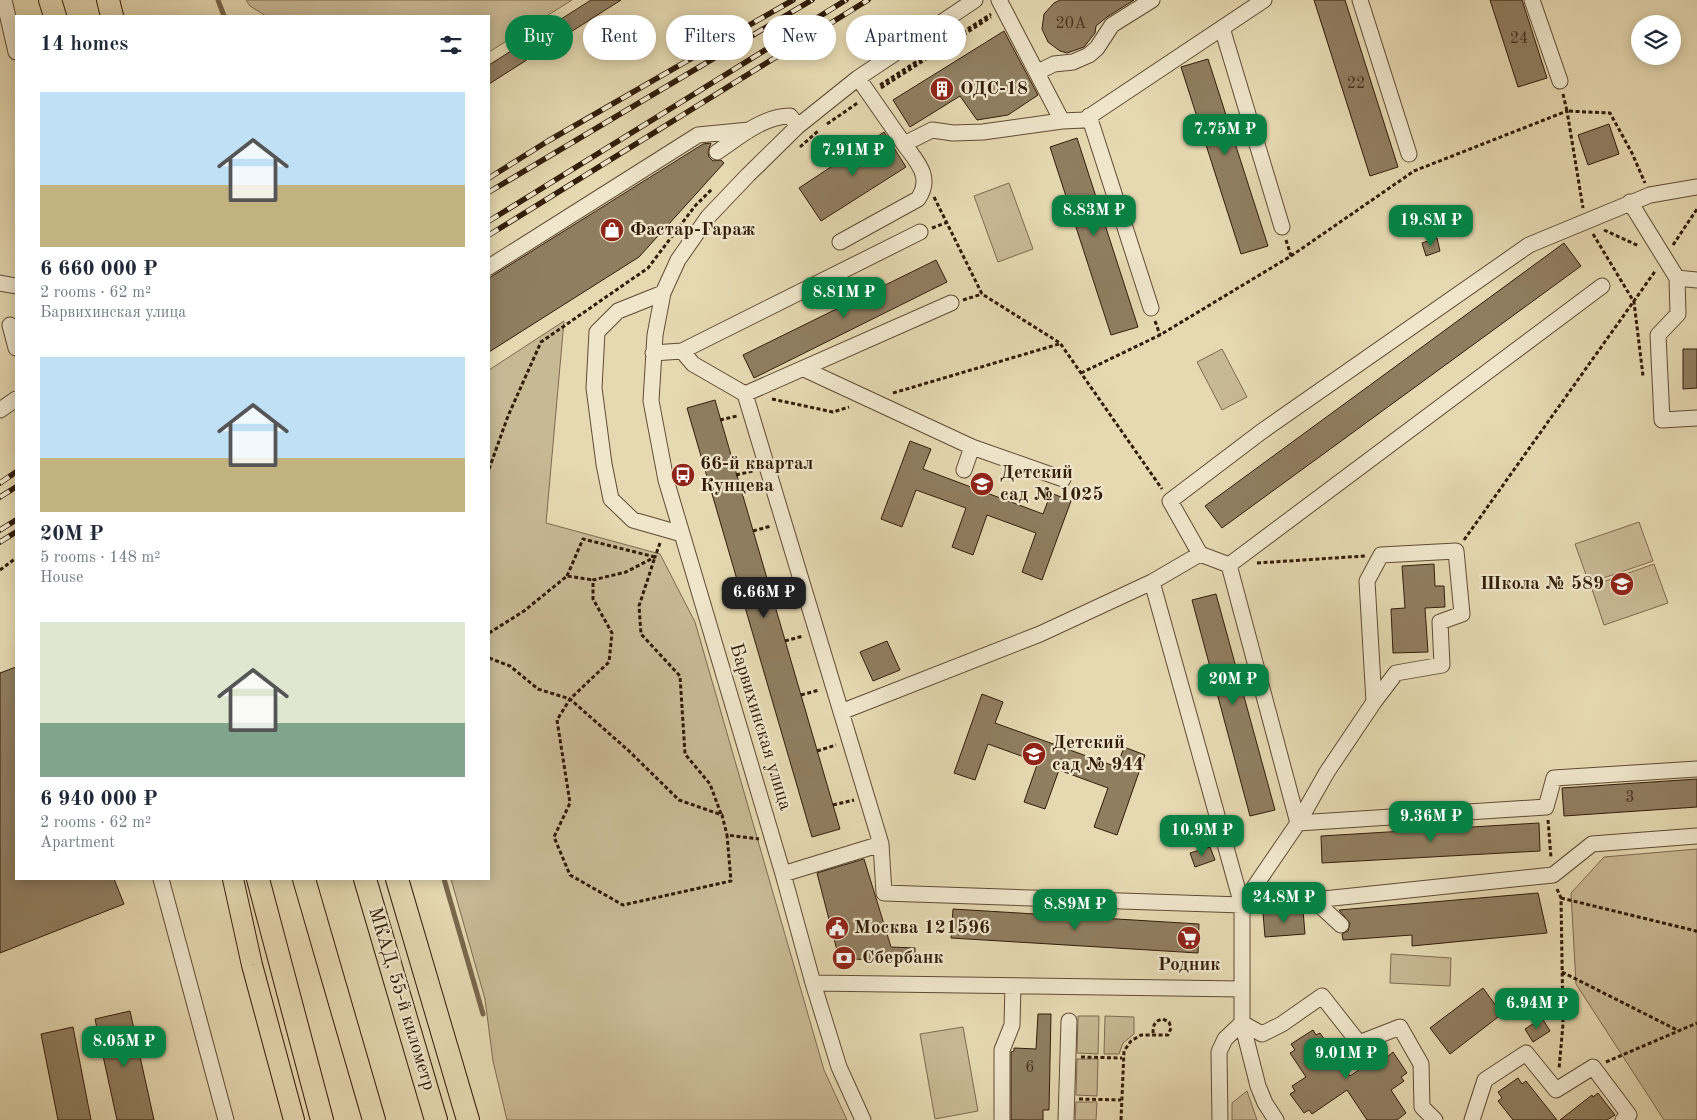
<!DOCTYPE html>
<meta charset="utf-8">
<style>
body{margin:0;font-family:"Old Standard TT",serif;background:#f6f6f7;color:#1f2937;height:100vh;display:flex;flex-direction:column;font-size:19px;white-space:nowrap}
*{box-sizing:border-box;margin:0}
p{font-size:16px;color:#747a83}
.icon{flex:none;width:28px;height:28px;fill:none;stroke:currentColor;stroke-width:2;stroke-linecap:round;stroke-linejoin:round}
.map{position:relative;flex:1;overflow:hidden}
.sheet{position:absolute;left:15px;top:15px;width:475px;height:865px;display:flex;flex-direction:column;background:#fff;border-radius:0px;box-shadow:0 2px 12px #0003}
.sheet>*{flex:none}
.top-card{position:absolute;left:505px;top:15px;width:475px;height:45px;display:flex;gap:10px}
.buttons{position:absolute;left:1631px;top:15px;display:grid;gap:10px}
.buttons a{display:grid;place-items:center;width:50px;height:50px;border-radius:50%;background:#fff;box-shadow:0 2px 12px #0003;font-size:25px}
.price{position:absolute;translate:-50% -42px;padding:0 11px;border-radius:10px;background:#0b8043;color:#fff;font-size:16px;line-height:32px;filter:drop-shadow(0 1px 2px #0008)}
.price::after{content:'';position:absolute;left:50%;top:30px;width:15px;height:11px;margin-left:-8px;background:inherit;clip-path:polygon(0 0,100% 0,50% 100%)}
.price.current{background:#222;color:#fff}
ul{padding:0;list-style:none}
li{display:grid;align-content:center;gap:10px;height:265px;padding:0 25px}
li span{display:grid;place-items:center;height:155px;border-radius:0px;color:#555}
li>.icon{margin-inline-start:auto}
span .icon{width:90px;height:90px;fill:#fffc;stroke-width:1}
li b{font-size:21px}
h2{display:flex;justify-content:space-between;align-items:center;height:60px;padding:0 25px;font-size:21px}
.pill{padding:0 18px;border-radius:22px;background:#fff;box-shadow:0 2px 12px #0003;font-size:18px;line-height:45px}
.pill.current{background:#0b8043;color:#fff}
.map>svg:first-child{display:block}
.green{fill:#c8b995;stroke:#7e6a50}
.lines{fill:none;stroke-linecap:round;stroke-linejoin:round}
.stream{stroke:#7a674c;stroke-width:5}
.building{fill:#907e61;stroke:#331c0a}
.minor-casing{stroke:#604b34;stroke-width:17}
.major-casing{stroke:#331c0a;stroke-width:22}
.highway-casing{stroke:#331c0a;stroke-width:24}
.path{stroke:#331c0a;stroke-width:3;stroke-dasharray:4 2.5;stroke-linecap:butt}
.minor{stroke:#efe6cc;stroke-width:15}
.major{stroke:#e6d9b1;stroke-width:20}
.highway{stroke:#e6d9b1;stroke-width:22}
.rail-casing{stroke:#331c0a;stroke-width:5.5}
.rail{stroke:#efe6cc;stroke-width:4;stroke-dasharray:11;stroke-linecap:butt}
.labels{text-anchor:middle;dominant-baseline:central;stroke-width:4.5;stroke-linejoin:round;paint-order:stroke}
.number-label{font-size:16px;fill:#4a3420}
.poi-label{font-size:19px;font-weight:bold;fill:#331c0a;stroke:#efe6cc;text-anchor:start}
.street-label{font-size:19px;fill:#331c0a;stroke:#efe6cc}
</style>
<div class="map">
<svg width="1697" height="1120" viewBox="0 0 1697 1120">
<rect width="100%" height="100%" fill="#e6d9b1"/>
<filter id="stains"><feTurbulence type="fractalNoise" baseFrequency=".004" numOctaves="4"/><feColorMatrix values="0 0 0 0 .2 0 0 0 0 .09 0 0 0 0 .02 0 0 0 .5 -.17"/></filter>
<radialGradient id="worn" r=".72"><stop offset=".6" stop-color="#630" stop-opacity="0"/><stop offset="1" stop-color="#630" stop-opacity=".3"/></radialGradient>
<path class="green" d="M246,0H572L489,52V16H266L250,6Z
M1009,183L1033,249L998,262L974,196Z
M564,321L546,523L660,554L695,622L824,1070L847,1120H507L493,1061L485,999L451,879H489V370Z
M1222,349L1247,397L1222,410L1197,362Z
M1639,522L1653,561L1589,583L1575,544Z
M1654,564L1668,603L1604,625L1591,586Z
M1697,849V1120H1664L1576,984L1571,893L1604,857Z
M1391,954L1451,958L1450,986L1390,983Z
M1078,1016H1099L1098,1054L1077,1053Z
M1105,1016L1134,1017V1034L1123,1043L1119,1054H1104Z
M963,1027L978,1111L935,1119L920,1034Z
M1077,1059H1098L1097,1096L1076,1095Z
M1247,1091L1257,1120H1232V1103Z
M1076,1102H1097L1096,1120H1075Z"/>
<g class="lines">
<path class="stream" d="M218,0L224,16
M444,879L483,1014"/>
</g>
<path class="building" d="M591,0H621L489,84V65Z
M1060,0H1134L1107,17L1096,26L1095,33L1084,47L1067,53L1060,51L1048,42L1042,29L1044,14L1054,3Z
M1314,0H1345L1398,167L1370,176Z
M1490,0H1522L1547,78L1518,87Z
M1004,31L1038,95L1008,115L977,120L960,96L910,127L893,100Z
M1208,59L1268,246L1241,254L1181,67Z
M1609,124L1619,154L1588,165L1578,135Z
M884,132L906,167L821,221L799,188Z
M1077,138L1138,327L1111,335L1050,147Z
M711,143L708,152L709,157L713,161L721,160L724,163L639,257L489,352V278L703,144Z
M1437,238L1440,251L1426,256L1422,243Z
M1564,243L1581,266L1222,528L1205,506Z
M936,260L947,282L754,378L743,355Z
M1683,349H1697V388L1683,389Z
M715,400L840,829L812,837L687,408Z
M910,441L931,449L923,469L1043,514L1051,493L1071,501L1042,580L1022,572L1036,533L987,515L973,555L952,547L966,508L916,490L902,527L881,519Z
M1434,564L1435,586H1444L1445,607L1425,608L1428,652L1393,653L1391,609L1405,608L1402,566Z
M1216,594L1275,810L1250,816L1192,600Z
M887,641L900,670L873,681L860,652Z
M16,667V879H114L124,904L0,953V673Z
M982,694L1003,702L995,723L1117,767L1124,747L1145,755L1117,835L1094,827L1108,788L1059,770L1045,809L1024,802L1038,762L988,744L975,780L954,773Z
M1697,779V807L1564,816L1562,788Z
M1539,823L1540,851L1322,863L1321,836Z
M1210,847L1215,860L1195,867L1190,853Z
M864,859L891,947L915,948V963L839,958L817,873Z
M1538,893L1547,933L1412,946V935L1343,940L1342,934L1348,931L1350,923L1339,910Z
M953,909L1199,924L1198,953L951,938Z
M1303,910L1305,934L1265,937L1263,913Z
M1483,988L1502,1014L1450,1054L1430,1028Z
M130,1011L154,1120H117L95,1019Z
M1038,1014H1051L1049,1110H1043V1120H1011V1052L1014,1051V1048L1036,1049Z
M1542,1018L1550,1031L1533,1042L1525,1029Z
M73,1027L91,1120H58L41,1034Z
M1313,1030L1316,1035L1320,1033L1350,1076L1384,1053L1387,1057L1393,1052L1407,1073L1401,1077L1404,1081L1391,1090L1406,1113L1397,1120H1367L1347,1090L1312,1114L1309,1110L1304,1113L1290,1094L1295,1091L1292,1086L1306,1077L1290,1053L1295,1050L1291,1044Z
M1518,1078L1522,1084L1526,1081L1557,1120H1513L1498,1101L1502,1098L1498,1092Z
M1598,1093L1615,1115L1607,1120H1560L1592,1095L1593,1097Z"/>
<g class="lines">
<g class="minor-casing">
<path id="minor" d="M4,0L16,52
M999,0L1062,121
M1360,0L1409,154
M1532,0L1560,81
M1222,28L1282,227
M1038,72L1054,64L1073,62L1089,55L1097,48L1112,25L1152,0
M858,78L904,144L932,130L953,133L983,132L1062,121L1084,120L1264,0
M1089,116L1151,308
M717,152C738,138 763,116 790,116L798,126
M1630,202L1677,278L1678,314L1658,335L1662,420L1697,418
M840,242L918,199C933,177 917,162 904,144
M489,267L698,135L749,130
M1677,278L1697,280
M0,283L16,286
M663,293L618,311L597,332L594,388L604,464L611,499L633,520L682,534
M10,325L16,348
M682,351L693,364L745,394L881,844
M653,353L682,351L920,232
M804,369L972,447L1063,479
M745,394L951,303
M0,410L16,399
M964,470L972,447
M1229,565L1602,286
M1152,582L1242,905V1023L1258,1086L1265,1103L1276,1120
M841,712L1040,634L1152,582L1200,554
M1298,823L1229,565L1200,554L1170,501L1261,432L1529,245L1650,195L1697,187
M1298,823L1546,807L1554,778L1697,769
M783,874L881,844L884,893L1242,905L1314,900L1341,925
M161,879L226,1120
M1314,900L1553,875L1592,844L1697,836
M1242,905L1298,823L1327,772L1374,702L1396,673L1442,665L1440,622L1462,614L1456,551L1381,555L1367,581L1374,702
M813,983L1241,989
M1242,1023L1262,1034L1282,1024L1322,996L1359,1043L1400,1027L1421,1064L1422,1107L1435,1120
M863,1120L839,1067L813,983L783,874L666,480L651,401L655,335L663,293L678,260L708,217L748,175L798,126L858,78L975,0
M1002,1120V1050L1012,1025L1013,986
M1066,1120L1069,1021
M1220,1120L1219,1052L1225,1039L1242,1023
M1472,1120L1485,1080L1526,1053L1556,1090L1593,1067L1629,1115L1623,1120"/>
</g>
<g class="major-casing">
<path id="major" d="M233,879L252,965L294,1120"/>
</g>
<g class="highway-casing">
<path id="highway" d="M50,0L55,16
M108,0L112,16
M258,879L322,1120
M304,879L374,1120
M365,879L436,1120
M397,879L468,1120"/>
</g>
<path class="path" d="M880,85L991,14
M881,88L991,17
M1563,94L1567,111L1610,113L1632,153L1645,183
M827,124L859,102
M800,147L818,131
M934,197L982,294L1060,343L1162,489
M932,228L948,222
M1604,230L1639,246
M1593,234L1634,302L1643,376
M1286,240L1291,256
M1673,245L1697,209
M963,300L982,294
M1155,321L1160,335
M1081,373L1160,335L1291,256L1414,171L1567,111L1583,208
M893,393L1059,344
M772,399L833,412L849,407
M720,420L737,416
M489,469L508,416L541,342L648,268L695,206L712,189
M736,475L753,471
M753,531L771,526
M1464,540L1656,270
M660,543L655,557L626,572L593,580V599L612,633L609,662L570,699L629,751L679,800L722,815L727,835
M1257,563L1365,556
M0,570L16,558
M567,576L583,539L655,557L639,606L641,634L680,676L685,754L710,784L721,814
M769,585L787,580
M489,633L524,611L567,576L593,580
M785,641L803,636
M489,658L510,666L538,689L570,699L557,720L570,803L554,837L570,875L623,905L731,881L727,835L759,839
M801,695L819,690
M817,751L836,745
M833,805L854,800
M1548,820L1551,858
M1557,889L1561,898L1563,1024L1559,1069
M1561,898L1696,931L1697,933
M1562,972L1677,1030
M1081,1057L1122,1058
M1606,1062L1697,1023
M1079,1099L1121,1100
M1121,1120L1124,1051L1131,1041L1141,1035H1168L1171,1028L1169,1022L1163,1019C1153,1021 1153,1027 1153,1036"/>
<use href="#minor" class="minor"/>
<use href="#major" class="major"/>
<use href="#highway" class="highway"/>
<g class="rail-casing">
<path id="rail" d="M489,178L548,141L793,0
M489,192L812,0
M489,221L846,0
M489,235L868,0
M0,483L16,472
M0,497L16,487
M0,530L16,520
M0,542L16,532"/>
</g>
<use href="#rail" class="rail"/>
</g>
<defs>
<g id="building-disc" transform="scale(1.25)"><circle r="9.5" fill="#8f2418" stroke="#efe6cc"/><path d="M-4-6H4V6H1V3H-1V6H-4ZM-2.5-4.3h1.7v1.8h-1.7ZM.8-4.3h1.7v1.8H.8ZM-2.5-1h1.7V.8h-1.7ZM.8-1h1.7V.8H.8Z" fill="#fff"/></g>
<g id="shop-disc" transform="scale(1.25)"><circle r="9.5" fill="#8f2418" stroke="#efe6cc"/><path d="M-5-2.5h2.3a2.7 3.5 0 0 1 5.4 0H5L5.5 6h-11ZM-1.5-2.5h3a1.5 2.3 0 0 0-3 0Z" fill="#fff"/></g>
<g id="bus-disc" transform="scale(1.25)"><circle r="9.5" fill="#8f2418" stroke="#efe6cc"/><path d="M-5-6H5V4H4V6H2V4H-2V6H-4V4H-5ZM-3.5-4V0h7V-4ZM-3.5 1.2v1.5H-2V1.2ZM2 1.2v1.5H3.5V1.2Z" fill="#fff"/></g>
<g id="school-disc" transform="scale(1.25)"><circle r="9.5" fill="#8f2418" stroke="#efe6cc"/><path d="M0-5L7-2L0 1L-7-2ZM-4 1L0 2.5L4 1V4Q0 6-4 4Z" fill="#fff"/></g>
<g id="civic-disc" transform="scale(1.25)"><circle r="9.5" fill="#8f2418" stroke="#efe6cc"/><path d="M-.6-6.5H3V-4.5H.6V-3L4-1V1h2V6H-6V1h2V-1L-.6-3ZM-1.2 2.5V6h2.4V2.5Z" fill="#fff"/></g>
<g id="supermarket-disc" transform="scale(1.25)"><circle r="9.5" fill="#8f2418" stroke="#efe6cc"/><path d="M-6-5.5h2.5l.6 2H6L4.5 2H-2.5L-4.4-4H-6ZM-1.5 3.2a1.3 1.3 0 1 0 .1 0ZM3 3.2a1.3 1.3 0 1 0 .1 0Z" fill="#fff"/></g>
<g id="bank-disc" transform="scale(1.25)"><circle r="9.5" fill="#8f2418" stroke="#efe6cc"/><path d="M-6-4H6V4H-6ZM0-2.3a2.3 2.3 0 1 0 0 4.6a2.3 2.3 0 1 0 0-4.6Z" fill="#fff"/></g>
</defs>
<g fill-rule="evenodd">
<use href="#building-disc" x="942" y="89"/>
<use href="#shop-disc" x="612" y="230"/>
<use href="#bus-disc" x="683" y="475"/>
<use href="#school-disc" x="982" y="484"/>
<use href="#school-disc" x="1622" y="584"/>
<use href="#school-disc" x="1034" y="754"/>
<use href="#civic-disc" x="837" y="928"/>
<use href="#supermarket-disc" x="1189" y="938"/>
<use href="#bank-disc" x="844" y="958"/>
</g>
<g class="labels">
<g class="number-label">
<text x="1071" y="24">20А</text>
<text x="1519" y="39">24</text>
<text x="1356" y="84">22</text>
<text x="1630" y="798">3</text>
<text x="1030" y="1068">6</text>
</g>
<g class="poi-label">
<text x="960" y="89">ОДС-18</text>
<text x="630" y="230">Фастар-Гараж</text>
<text x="700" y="464">66-й квартал<tspan x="700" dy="22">Кунцева</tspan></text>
<text x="1000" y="473">Детский<tspan x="1000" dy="22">сад № 1025</tspan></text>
<text x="1604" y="584" text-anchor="end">Школа № 589</text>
<text x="1052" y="743">Детский<tspan x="1052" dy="22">сад № 944</tspan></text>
<text x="854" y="928">Москва 121596</text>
<text x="862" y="958">Сбербанк</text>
<text x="1189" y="965" text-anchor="middle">Родник</text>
</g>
<g class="street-label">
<text transform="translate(760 727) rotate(73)">Барвихинская улица</text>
<text transform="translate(401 999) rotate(73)">МКАД, 55-й километр</text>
</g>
</g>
<rect width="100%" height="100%" filter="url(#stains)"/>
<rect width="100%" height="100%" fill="url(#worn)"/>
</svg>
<div class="buttons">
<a><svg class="icon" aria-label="layers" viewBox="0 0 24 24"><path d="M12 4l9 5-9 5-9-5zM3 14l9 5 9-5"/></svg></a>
</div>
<b class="price" style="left:1225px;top:156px">7.75M ₽</b>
<b class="price" style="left:853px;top:177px">7.91M ₽</b>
<b class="price" style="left:1094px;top:237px">8.83M ₽</b>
<b class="price" style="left:1431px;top:247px">19.8M ₽</b>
<b class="price" style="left:844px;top:319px">8.81M ₽</b>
<b class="price current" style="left:764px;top:619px">6.66M ₽</b>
<b class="price" style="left:1233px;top:706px">20M ₽</b>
<b class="price" style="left:1431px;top:843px">9.36M ₽</b>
<b class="price" style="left:1202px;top:857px">10.9M ₽</b>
<b class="price" style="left:1284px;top:924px">24.8M ₽</b>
<b class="price" style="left:1075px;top:931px">8.89M ₽</b>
<b class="price" style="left:1537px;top:1030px">6.94M ₽</b>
<b class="price" style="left:124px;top:1068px">8.05M ₽</b>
<b class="price" style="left:1346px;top:1080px">9.01M ₽</b>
<div class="top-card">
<a class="pill current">Buy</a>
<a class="pill">Rent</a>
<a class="pill">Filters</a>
<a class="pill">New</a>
<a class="pill">Apartment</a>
</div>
<section class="sheet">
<h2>14 homes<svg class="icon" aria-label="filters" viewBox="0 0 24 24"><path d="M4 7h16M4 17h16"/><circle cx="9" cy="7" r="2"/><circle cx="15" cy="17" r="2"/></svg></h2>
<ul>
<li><span style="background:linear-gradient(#bfe0f5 60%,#c2b280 0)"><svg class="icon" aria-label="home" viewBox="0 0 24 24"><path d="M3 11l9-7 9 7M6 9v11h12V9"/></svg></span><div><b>6 660 000 ₽</b><p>2 rooms · 62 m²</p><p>Барвихинская улица</p></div></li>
<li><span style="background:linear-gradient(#bfe0f5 65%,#c2b280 0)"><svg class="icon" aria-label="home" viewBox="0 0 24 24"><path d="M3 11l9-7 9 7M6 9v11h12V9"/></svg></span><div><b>20M ₽</b><p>5 rooms · 148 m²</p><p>House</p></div></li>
<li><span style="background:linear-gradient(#dfe7d0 65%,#7fa58c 0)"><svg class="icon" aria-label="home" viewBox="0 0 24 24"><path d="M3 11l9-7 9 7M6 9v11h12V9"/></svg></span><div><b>6 940 000 ₽</b><p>2 rooms · 62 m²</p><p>Apartment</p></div></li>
</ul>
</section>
</div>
